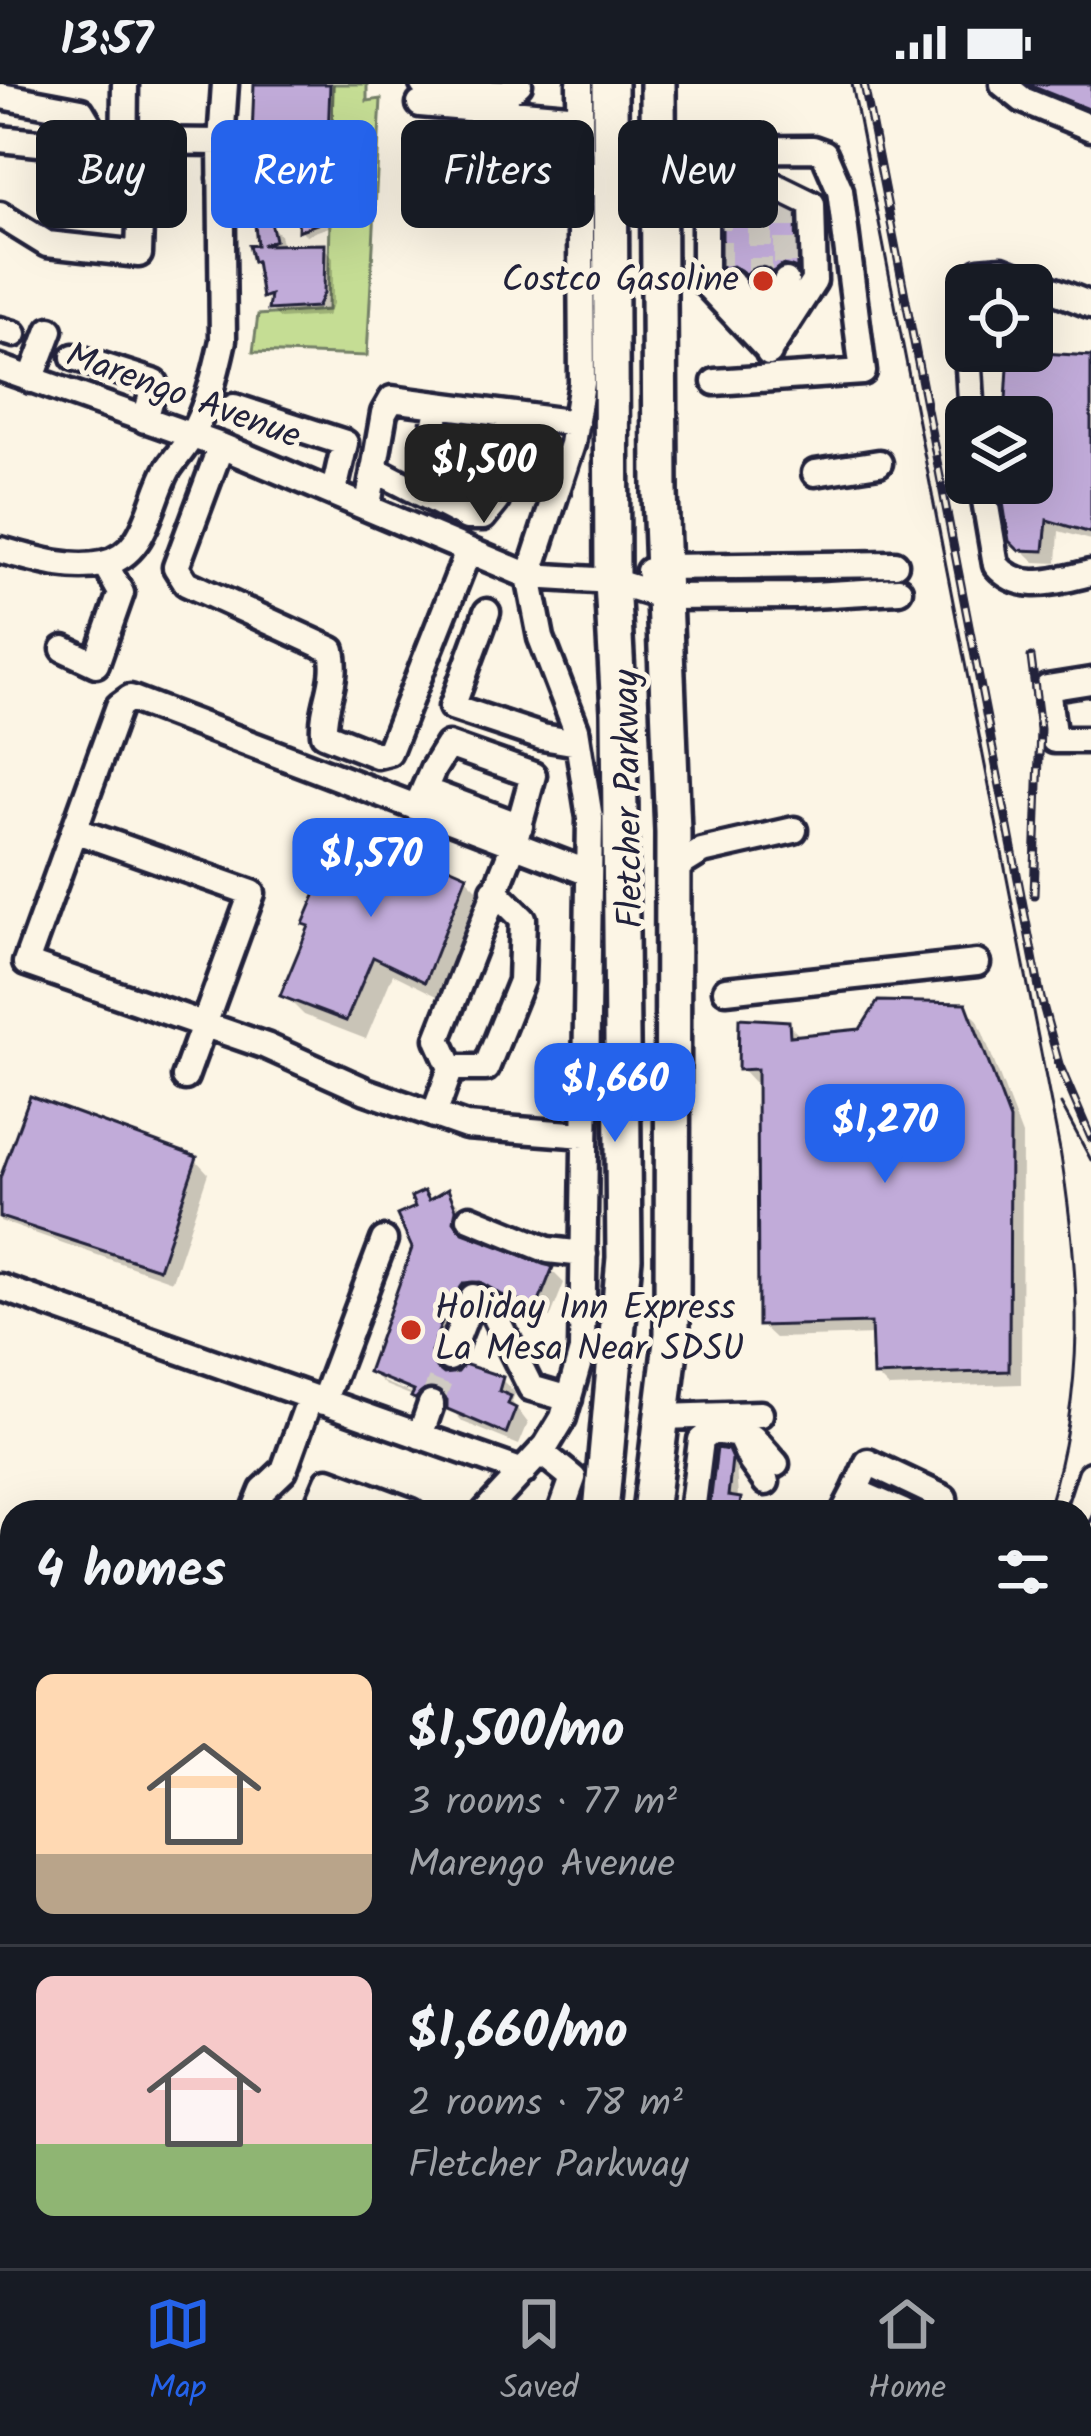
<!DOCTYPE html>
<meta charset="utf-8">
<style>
body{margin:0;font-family:Kalam,sans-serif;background:#20242c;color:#f1f3f6;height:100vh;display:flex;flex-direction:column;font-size:45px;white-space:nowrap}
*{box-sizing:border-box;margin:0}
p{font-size:39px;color:#9ea1a6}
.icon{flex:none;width:66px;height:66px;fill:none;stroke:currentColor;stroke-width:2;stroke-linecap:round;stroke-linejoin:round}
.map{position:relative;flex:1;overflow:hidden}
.drawer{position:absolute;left:0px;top:1416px;width:1092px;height:768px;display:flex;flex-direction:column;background:#171b24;border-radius:36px 36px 0 0;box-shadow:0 12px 48px #0002}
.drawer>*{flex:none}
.hud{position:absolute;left:36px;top:36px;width:1020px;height:108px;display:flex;gap:24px}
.tools{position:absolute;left:945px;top:180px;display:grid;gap:24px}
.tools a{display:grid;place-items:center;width:108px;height:108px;border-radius:18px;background:#171b24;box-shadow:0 12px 48px #0002;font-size:60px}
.price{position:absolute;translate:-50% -102px;padding:0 27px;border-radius:24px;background:#2563eb;color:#fff;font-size:39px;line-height:78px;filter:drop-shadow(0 3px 6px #0008)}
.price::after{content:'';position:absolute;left:50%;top:72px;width:36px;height:27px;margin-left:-18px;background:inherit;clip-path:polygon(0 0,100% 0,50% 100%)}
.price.current{background:#222;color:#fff}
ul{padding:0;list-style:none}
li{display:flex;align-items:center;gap:36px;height:300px;padding:0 36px}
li+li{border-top:3px solid #363941}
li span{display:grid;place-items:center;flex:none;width:336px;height:240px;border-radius:18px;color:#555}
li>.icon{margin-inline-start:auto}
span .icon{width:144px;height:144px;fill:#fffc;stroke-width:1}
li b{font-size:51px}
h2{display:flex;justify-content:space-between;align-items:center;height:144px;padding:0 36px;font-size:51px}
.pill{padding:0 42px;border-radius:18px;background:#171b24;box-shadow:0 12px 48px #0002;font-size:42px;line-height:108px}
.pill.current{background:#2563eb;color:#fff}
.status{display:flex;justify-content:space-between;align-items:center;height:84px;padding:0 60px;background:#171b24;direction:ltr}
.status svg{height:33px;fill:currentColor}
.tab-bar{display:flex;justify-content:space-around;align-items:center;height:168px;border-top:3px solid #363941;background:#171b24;font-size:33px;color:#9ea1a6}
.tab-bar a{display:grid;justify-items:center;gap:6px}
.tab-bar .current{color:#2563eb}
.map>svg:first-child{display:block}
.green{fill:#c5dd94;stroke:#748068;stroke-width:3}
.shadow{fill:#0003;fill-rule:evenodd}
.building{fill:#c1abd9;stroke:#22223b;stroke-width:3}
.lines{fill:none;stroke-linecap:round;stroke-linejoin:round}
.minor-tunnel{stroke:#d0cbc3;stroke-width:24;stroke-dasharray:24 12;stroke-linecap:butt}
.minor-casing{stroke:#22223b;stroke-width:33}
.major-casing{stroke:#22223b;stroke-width:42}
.highway-casing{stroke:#22223b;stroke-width:45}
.minor{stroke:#fcf5e5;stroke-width:24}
.major{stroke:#fcf5e5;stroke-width:33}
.highway{stroke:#fcf5e5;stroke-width:36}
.tram{stroke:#22223b;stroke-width:3}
.rail-casing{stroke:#22223b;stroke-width:9}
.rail{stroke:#fcf5e5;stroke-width:4.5;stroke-dasharray:14;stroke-linecap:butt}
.major-bridge-casing{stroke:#22223b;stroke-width:42;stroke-linecap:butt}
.major-bridge{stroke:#fcf5e5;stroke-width:33}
.poi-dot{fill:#c8321e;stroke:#fcf5e5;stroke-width:4.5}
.labels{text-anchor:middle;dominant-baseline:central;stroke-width:10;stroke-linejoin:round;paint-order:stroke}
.poi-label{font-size:36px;fill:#22223b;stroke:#fcf5e5;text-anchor:end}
.street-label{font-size:36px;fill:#22223b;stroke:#fcf5e5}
</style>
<div class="status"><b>13:57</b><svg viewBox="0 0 49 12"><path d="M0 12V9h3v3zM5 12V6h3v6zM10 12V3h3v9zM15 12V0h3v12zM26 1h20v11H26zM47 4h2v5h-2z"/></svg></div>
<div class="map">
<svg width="1091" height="2184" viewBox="0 0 1091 2184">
<rect width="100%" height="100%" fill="#fcf5e5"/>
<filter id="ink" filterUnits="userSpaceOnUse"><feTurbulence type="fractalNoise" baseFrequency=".00833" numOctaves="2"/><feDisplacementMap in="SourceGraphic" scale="24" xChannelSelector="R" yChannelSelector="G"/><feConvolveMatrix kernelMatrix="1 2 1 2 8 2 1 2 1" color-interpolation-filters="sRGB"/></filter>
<g filter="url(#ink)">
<path class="green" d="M333,0H367V17L381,15L367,272L253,268L258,231L328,226Z"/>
<path class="shadow" d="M257,0H335L329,143L306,151L301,146L302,119L313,104L308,94L260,86L254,80Z
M1033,0H1091V31L1044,10Z
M794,133L798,185L786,182L776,188L763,182L749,191L737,182L724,184Z
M270,141L280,151L283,164L323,163L333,173V220L327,232L280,235L271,225L272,219L265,212L261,164Z
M1091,275V456L1059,447L1057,479L1035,478L1011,455L1003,399H1032V333H1008Z
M465,793L485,813L445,916L393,890L366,955L304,931L284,911Z
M964,922L978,936L1022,1051L1021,1300L889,1304L876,1291L875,1251L775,1254L761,1241L760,997L754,998L741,984L788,940L802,954L862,948Z
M195,1075L208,1089L172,1197L0,1137V1103Z
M447,1109L460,1122L468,1141L466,1153L551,1186L564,1199L550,1234L518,1223L495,1210L478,1211L443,1283L446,1292L502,1296L515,1309L512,1318L528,1339L519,1361L463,1338L450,1324V1317L441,1316L428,1325L415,1313L385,1301L371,1288L431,1118ZM383,1291L429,1309L426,1315L383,1298Z
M726,1369L736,1379L738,1415L749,1428H712Z"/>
<path class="building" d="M254,0H330L325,137L298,147L299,118L309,104L302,89L251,81Z
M1029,0H1091V26L1031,2Z
M775,120L796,130L797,185L782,181L773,188L759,182L746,190L733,182L722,185V132L753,121Z
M271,138L275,156L262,161L325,160L324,209L317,223L268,226L270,211L262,214L256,177L253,178L249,161H257L255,140Z
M1009,267L1091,272V449L1047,436L1044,467L1018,466L1009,457L1000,399H1032V333H1005Z
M346,738L467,791L425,898L373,873L346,937L280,912L309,842L303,840Z
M878,917L966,919L1010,1036L1009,1287L873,1292L871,1239L758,1242L757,985L738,986L739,934L789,937L790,952L860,945Z
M30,1012L197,1073L159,1185L0,1133V1094Z
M448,1105L456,1125L454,1137L463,1149L553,1183L537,1223L502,1211L480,1198L464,1199L448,1221L431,1268L435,1283L444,1290L458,1288L464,1280L503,1293L499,1307L511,1312L508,1320L516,1324L506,1350L447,1325V1316L437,1305L427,1304L415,1315L411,1313L414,1307L368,1288L412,1164L397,1131L415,1123L411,1113L424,1107L429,1116Z
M717,1364L728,1366L732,1375L728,1412L741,1414L739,1428H709Z"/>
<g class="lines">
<path class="minor-tunnel" d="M786,119V197
M719,121V199
M760,198V120
M431,1320L449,1274"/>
<g class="minor-casing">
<path id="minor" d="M423,0L445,7L507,10L519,0
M1003,0L1023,16L1091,44
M1,12L81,27L100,59
M420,20L580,34
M0,55L78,63L125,57L221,58
M660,66L813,65L824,69L840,106L863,288L715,298
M221,94L293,103
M767,98L812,120L814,197L769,267L705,199V121Z
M529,114L581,121
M0,131L47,160L139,170L141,106L124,88L125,0
M731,198L753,238
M760,198L769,269
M969,201L979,188L1002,186L1091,221
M966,210V247
M0,246L14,250
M774,247L786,197
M968,267L972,333
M74,273L155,299L145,336
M0,284L221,362L529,492L612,497L664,513L795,512L899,506
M31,296L50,246
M234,323L345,359L334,407
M221,362L176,483L186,499L332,566C339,599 322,619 324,650L377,671L389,668L468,468
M374,385L467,433H483L496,417L505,330
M815,389L879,379
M982,399L996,481C1021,511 1058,496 1091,489
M420,409L439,321
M368,421L384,329L392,315L576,339
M0,466C32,474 68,487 102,480C147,472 150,417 168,385C175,374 184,365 190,354C207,325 216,288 223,256L221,58L225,0
M649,487L664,483L895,480
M487,528L452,623L542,653L578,659
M64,565L96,580L121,509L105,480
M1091,597L1047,604L1054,656H1091
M424,706L520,742
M417,722L433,685L448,661L533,691L514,760L438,955L451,984L434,1031
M74,746L252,809L185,993
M673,785L702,767L794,746
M726,906L977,879
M451,984H486L521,897L523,835L494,806
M585,1051L466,1042L366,1007L266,962L26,879L119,622L130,614L589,789
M470,1134L548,1166L584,1170
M0,1203L523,1388
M449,1274L473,1213L490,1222L531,1304L569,1315
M323,1318L384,1156
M662,1333L760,1330
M739,1351L753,1354L776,1380
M420,1352L431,1320
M541,1368L573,1394L561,1428
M855,1407L868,1378L944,1414L945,1428
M254,1428L263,1406L284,1386L310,1314
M315,1428L328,1397L412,1428
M485,1428L546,1362L563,1334L582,1267L590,734L576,645L541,554L529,492L572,360L582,299L580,0
M692,1428L701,1356L713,1347L739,1351L751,1377L766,1398
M844,1428L855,1407L903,1428
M1079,1428L1091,1391
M1080,1545L1091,1523
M0,1692L12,1695
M0,1853L12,1852
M0,1889L12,1892
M0,1926L12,1936
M1032,2172L1043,2184
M860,2175L867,2184
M0,2177L20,2184
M39,2184V2172
M151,2184L153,2172
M314,2184L317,2172"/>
</g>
<g class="major-casing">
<path id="major" d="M601,1428L624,1174L619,628L612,497L610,0
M650,1428L672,1250L673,748L660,409L658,0
M0,1483L12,1480
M0,1521L12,1519
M1080,1722L1091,1721
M499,2172L501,2184"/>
</g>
<g class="highway-casing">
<path id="highway" d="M1080,1781L1091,1772
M1080,1856L1091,1847
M369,2184L374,2172
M611,2184L625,2172
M692,2184L706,2172
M733,2184L746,2172"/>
</g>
<use href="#minor" class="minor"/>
<use href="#major" class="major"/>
<use href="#highway" class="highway"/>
<path class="tram" d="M852,0L1060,1066C1081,1194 1086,1303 1047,1428
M1061,1020L1091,1076
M743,2184L748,2172"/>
<g class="rail-casing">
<path id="rail" d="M864,0L1041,914L1059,980L1091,1054
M1031,573L1040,645L1034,811"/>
</g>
<use href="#rail" class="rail"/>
<g class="major-bridge-casing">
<path id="major-bridge" d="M1080,1756H1091"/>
</g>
<use href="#major-bridge" class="major-bridge"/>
</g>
</g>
<g class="poi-dot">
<circle cx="763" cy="197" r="12"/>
<circle cx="411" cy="1246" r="12"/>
</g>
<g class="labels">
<g class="poi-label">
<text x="739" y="197">Costco Gasoline</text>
<text x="435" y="1225" text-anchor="start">Holiday Inn Express<tspan x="435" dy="41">La Mesa Near SDSU</tspan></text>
</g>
<g class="street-label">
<text transform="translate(183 313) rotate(20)">Marengo Avenue</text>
<text transform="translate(630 715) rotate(-91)">Fletcher Parkway</text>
</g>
</g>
</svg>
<div class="tools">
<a><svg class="icon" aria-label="locate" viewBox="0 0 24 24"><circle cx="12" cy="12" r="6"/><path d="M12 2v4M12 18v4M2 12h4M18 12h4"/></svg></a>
<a><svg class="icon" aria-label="layers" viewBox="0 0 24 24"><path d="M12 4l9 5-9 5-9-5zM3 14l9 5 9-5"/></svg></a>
</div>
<b class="price current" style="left:484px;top:442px">$1,500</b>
<b class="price" style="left:371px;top:836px">$1,570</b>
<b class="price" style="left:615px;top:1061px">$1,660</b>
<b class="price" style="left:885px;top:1102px">$1,270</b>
<div class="hud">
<a class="pill">Buy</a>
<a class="pill current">Rent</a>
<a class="pill">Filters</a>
<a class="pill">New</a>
</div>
<section class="drawer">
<h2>4 homes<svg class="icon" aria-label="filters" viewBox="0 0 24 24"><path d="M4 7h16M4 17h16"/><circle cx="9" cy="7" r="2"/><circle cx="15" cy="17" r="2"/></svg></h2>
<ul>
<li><span style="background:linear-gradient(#ffd9b3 75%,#b9a48a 0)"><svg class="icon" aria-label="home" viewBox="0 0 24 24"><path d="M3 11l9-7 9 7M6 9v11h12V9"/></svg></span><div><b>$1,500/mo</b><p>3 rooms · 77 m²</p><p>Marengo Avenue</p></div></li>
<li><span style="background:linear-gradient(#f6c9c9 70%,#8fb573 0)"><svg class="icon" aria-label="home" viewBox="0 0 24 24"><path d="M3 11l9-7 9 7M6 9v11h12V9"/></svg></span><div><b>$1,660/mo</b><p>2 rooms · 78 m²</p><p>Fletcher Parkway</p></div></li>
</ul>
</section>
</div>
<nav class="tab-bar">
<a class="current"><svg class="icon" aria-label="map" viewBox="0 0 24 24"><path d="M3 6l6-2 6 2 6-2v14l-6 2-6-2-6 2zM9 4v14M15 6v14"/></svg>Map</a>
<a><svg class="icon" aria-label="saved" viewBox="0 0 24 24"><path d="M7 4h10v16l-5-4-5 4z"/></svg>Saved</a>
<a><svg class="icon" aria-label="home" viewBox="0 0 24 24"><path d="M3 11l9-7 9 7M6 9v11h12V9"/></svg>Home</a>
</nav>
